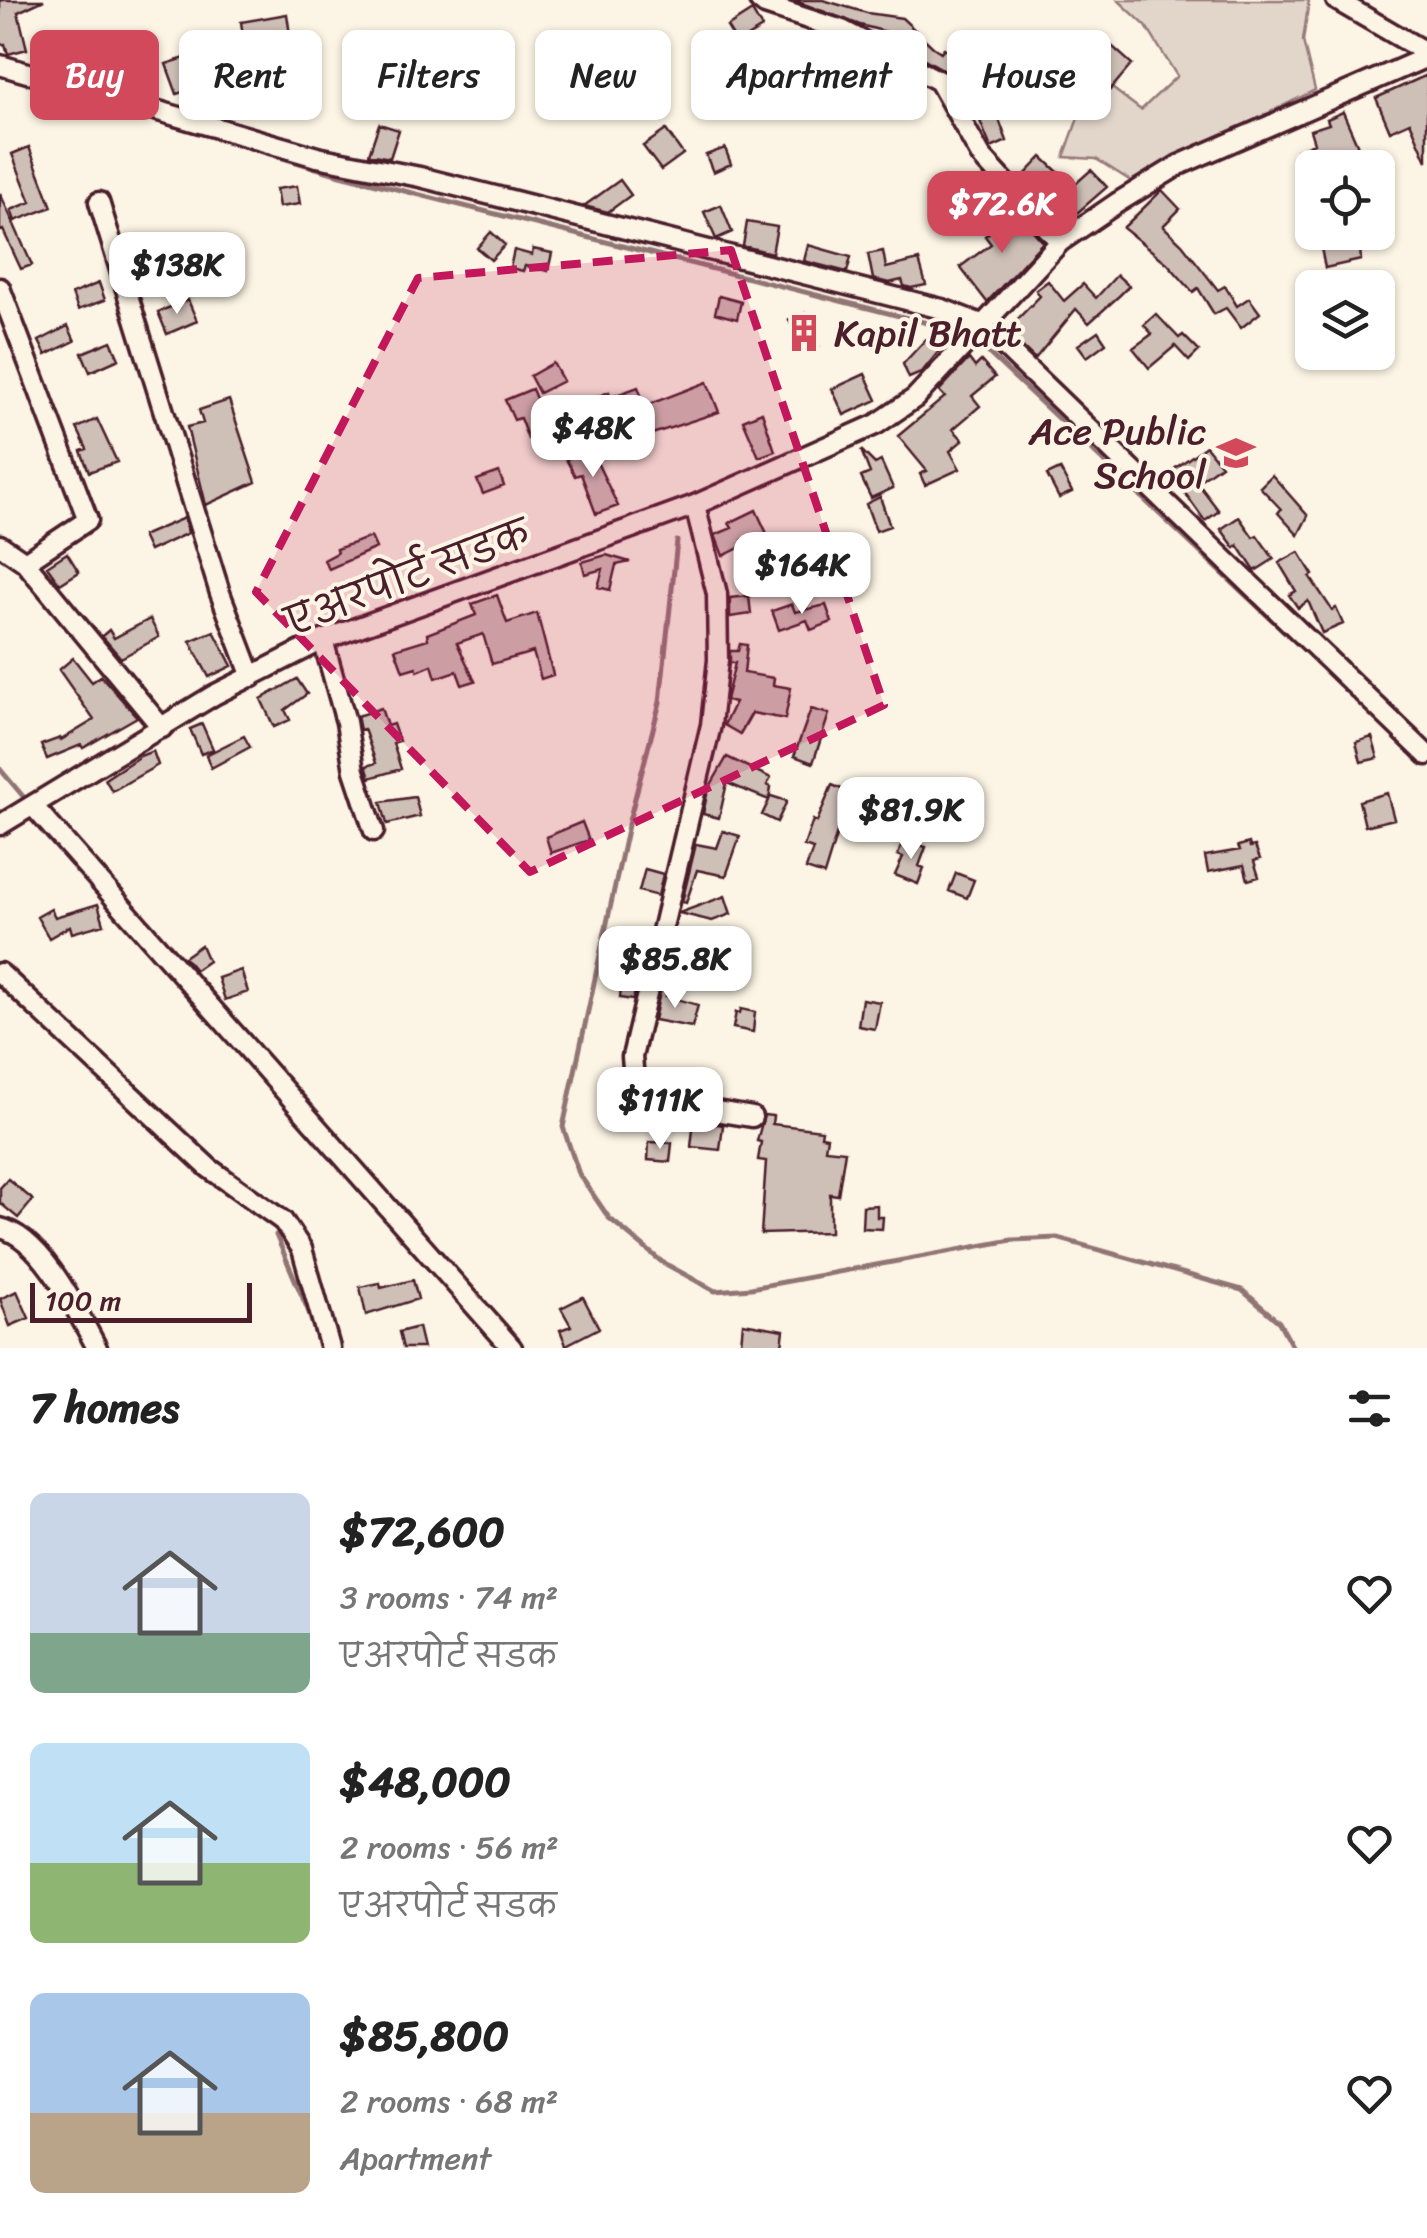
<!DOCTYPE html>
<meta charset="utf-8">
<style>
body{margin:0;font-family:Sriracha,"Playpen Sans Deva",sans-serif;background:#f6f6f6;color:#222;height:100vh;display:flex;flex-direction:column;font-size:38px;white-space:nowrap}
*{box-sizing:border-box;margin:0}
p{font-size:32px;color:#767676}
.icon{flex:none;width:55px;height:55px;fill:none;stroke:currentColor;stroke-width:2;stroke-linecap:round;stroke-linejoin:round}
.map{position:relative;height:1348px;overflow:hidden}
.sheet{display:flex;flex-direction:column;background:#fff;flex:1}
.sheet>*{flex:none}
.guide{position:absolute;left:30px;top:30px;width:1368px;height:90px;display:flex;gap:20px}
.buttons{position:absolute;left:1295px;top:150px;display:grid;gap:20px}
.buttons a{display:grid;place-items:center;width:100px;height:100px;border-radius:15px;background:#fff;box-shadow:0 2px 8px #0004;font-size:50px}
.scale{position:absolute;left:30px;bottom:25px;width:222px;box-sizing:border-box;padding-left:10px;border:5px solid #4a1f2b;border-top:0;font-size:28px;line-height:35px;white-space:nowrap;color:#4a1f2b;-webkit-text-stroke:8px #fcf5e5;paint-order:stroke}
.price{position:absolute;translate:-50% -85px;padding:0 22px;border-radius:20px;background:#fff;color:#222;font-size:32px;line-height:65px;filter:drop-shadow(0 2px 5px #0008)}
.price::after{content:'';position:absolute;left:50%;top:60px;width:30px;height:22px;margin-left:-15px;background:inherit;clip-path:polygon(0 0,100% 0,50% 100%)}
.price.active{background:#d1495b;color:#fff}
ul{padding:0;list-style:none}
li{display:flex;align-items:center;gap:30px;height:250px;padding:0 30px}
li span{display:grid;place-items:center;flex:none;width:280px;height:200px;border-radius:15px;color:#555}
li>.icon{margin-inline-start:auto}
span .icon{width:120px;height:120px;fill:#fffc;stroke-width:1}
li b{font-size:42px}
h2{display:flex;justify-content:space-between;align-items:center;height:120px;padding:0 30px;font-size:42px}
.pill{padding:0 35px;border-radius:15px;background:#fff;box-shadow:0 2px 8px #0004;font-size:35px;line-height:90px}
.pill.active{background:#d1495b;color:#fff}
.map>svg:first-child{display:block}
.green{fill:#e2d5ca;stroke:#967a7a;stroke-width:2.5}
.lines{fill:none;stroke-linecap:round;stroke-linejoin:round}
.stream{stroke:#917474;stroke-width:5}
.building{fill:#cfc0b7;stroke:#4a1f2b;stroke-width:2.5}
.street-casing{stroke:#4a1f2b;stroke-width:25}
.street{stroke:#fcf5e5;stroke-width:18}
.marked{fill:#c2185b;fill-opacity:0.2;stroke:#c2185b;stroke-width:8;stroke-dasharray:20 12;stroke-linejoin:round}
.labels{text-anchor:middle;dominant-baseline:central;stroke-width:8;stroke-linejoin:round;paint-order:stroke}
.poi-label{font-size:38px;fill:#4a1f2b;stroke:#fcf5e5;text-anchor:start}
.street-label{font-size:38px;fill:#4a1f2b;stroke:#fcf5e5}
</style>
<div class="map">
<svg width="1427" height="1348" viewBox="0 0 1427 1348">
<rect width="100%" height="100%" fill="#fcf5e5"/>
<filter id="ink" filterUnits="userSpaceOnUse"><feTurbulence type="fractalNoise" baseFrequency=".01" numOctaves="2"/><feDisplacementMap in="SourceGraphic" scale="20" xChannelSelector="R" yChannelSelector="G"/><feConvolveMatrix kernelMatrix="1 2 1 2 8 2 1 2 1" color-interpolation-filters="sRGB"/></filter>
<g filter="url(#ink)">
<path class="green" d="M1118,0H1309L1303,41L1315,90L1131,181L1096,159L1064,157L1083,104V66L1141,110L1177,76L1146,26Z"/>
<g class="lines">
<path class="stream" d="M79,97L333,173L959,331
M982,347L1388,729
M677,541L660,702L628,825L563,1127L579,1174L609,1218L662,1262L715,1291L751,1288L1012,1240L1057,1238L1242,1290L1279,1322L1293,1348
M0,769L27,801
M276,1235L308,1310L320,1348"/>
</g>
<path class="building" d="M0,0H44L18,12L27,49L8,54L5,44L0,45Z
M793,0H823L867,13L902,18L933,47L941,52L944,48L953,55L954,53L974,67L957,86L946,71L921,57L894,34L860,25Z
M752,11L762,28L737,43L727,27Z
M287,14L290,35L244,42L241,22Z
M1104,39L1132,64L1110,90L1081,66Z
M75,42L80,61L118,46L130,75L110,83L103,65L73,73L50,66L45,50Z
M188,57L198,87L177,94L166,64Z
M278,67L286,94L264,101L255,74Z
M1427,75V161L1410,122L1390,131L1376,98Z
M1343,112L1360,151L1367,148L1375,168H1354L1347,150L1323,161L1326,168H1304L1297,150L1314,143L1310,130L1329,124L1327,119Z
M997,114L1007,141L991,148L980,121Z
M379,124L399,130L390,158L369,154Z
M666,130L683,154L661,170L643,146Z
M29,147L52,207L15,221L11,210L31,202L12,154Z
M725,148L731,164L713,172L706,155Z
M1042,157L1073,186L1091,170L1107,187L1062,226L1020,180Z
M985,178L1000,195L988,210L970,196Z
M620,180L631,195L608,212L584,206Z
M297,186L300,204L279,207L276,189Z
M1162,190L1180,209L1163,226L1182,244L1218,290L1225,286L1237,306L1249,298L1260,313L1241,328L1226,308L1214,314L1198,288L1193,292L1167,263L1123,228Z
M0,193L32,265L21,269L3,230L0,231Z
M721,205L732,232L716,239L704,212Z
M1017,213L1043,242L987,302L960,267L991,244L985,236L1000,224L1002,228Z
M747,222L777,227L772,253L743,246Z
M491,232L505,245L491,260L477,248Z
M1342,238H1359L1361,260L1325,268L1320,243Z
M808,245L851,257L847,272L804,261Z
M533,249L552,253L548,271L525,266L523,271L510,268L514,250L532,255Z
M883,251L886,268L919,260L926,285L911,288L904,286L902,280L889,283L873,279L868,254Z
M1117,275L1129,286L1120,295L1089,323L1076,309L1035,359L1006,331L1040,296L1036,290L1048,281L1064,301L1083,284L1096,298Z
M99,283L105,300L78,310L72,294Z
M719,296L741,302L737,319L715,313Z
M188,300L197,321L167,334L158,312Z
M805,313L819,346L804,353L789,320Z
M1156,314L1179,338L1183,335L1199,351L1189,361L1175,346L1149,368L1133,348L1152,334L1144,325Z
M68,326L75,341L46,355L39,341Z
M1098,331L1106,343L1087,357L1078,345Z
M926,339L939,351L921,373L909,378L903,364Z
M111,341L119,359L90,372L82,353Z
M969,359L975,367L981,361L995,377L972,396L980,406L953,429L963,440L950,451L960,469L925,485L920,474L927,471L898,436L945,397L939,391Z
M553,363L563,381L539,393L530,376Z
M865,374L877,400L844,415L832,389Z
M707,382L719,412L634,440L631,432L611,440L595,398L609,392L611,397L638,387L645,406Z
M532,389L549,430L528,439L520,418L514,420L505,400Z
M229,400L256,482L206,505L187,427L203,423L199,410Z
M762,412L775,451L759,457L743,420Z
M97,419L117,462L89,472L81,451L87,449L77,428Z
M1206,446L1221,465L1197,482L1219,511L1205,521L1170,472Z
M590,448L618,506L596,514L581,474L575,476L566,459Z
M861,450L875,464L881,461L893,488L871,498L861,477L870,473Z
M1060,469L1072,492L1059,498L1047,475Z
M499,472L504,486L483,494L477,480Z
M1272,475L1308,516L1298,535L1278,513L1281,509L1260,487Z
M880,497L890,526L876,531L866,504Z
M756,510L769,538L750,547L748,539L743,540V546L723,556L715,535L732,528L729,523Z
M1239,517L1253,537L1257,535L1274,559L1255,571L1238,545L1235,548L1221,529Z
M184,518L188,533L149,551L142,536Z
M371,537L376,548L329,569L324,560L337,553L336,549Z
M1299,552L1313,575L1310,577L1332,610L1336,608L1343,624L1322,633L1308,601L1298,608L1289,595L1296,591L1279,563Z
M67,553L79,572L60,584L47,566Z
M606,555L630,562L616,565L610,590L598,587L603,569L585,574L582,562Z
M497,595L507,623L537,613L553,675L541,679L533,652L492,664L483,634L457,643L475,681L462,685L457,671L436,678L432,665L418,671L416,667L403,671L395,649L428,639L427,634L476,615L472,604Z
M749,596L751,614L730,617V598Z
M792,604L795,612L826,605L832,622L811,630L807,620L779,630L772,611Z
M150,619L159,637L121,658L102,636L109,630L114,638Z
M214,631L232,666L209,677L190,641Z
M740,644L747,645L744,673L774,678L773,685L791,688L785,719L752,713L740,734L724,725L735,702L726,700L735,663H730V651H738Z
M73,658L92,682L101,676L137,717L83,748L81,745L47,759L41,745L60,738L61,740L94,720L59,670Z
M297,679L307,694L285,710L290,720L274,727L261,699Z
M381,708L387,726L393,724L399,741L393,743L401,769L370,778L366,766L376,763L364,729L360,730L357,716Z
M811,709L829,714L813,763L794,756Z
M202,724L213,749L201,754L190,729Z
M244,736L250,747L211,768L206,755Z
M1372,737L1378,758L1361,762L1356,742Z
M153,751L158,765L112,791L105,779L140,756Z
M727,757L771,778L767,785L771,787L769,800L727,783L719,818L703,814L708,790Z
M832,785L849,792L845,803L854,807L848,823L841,820L824,875L806,869L813,849L804,846L813,820L817,822Z
M1387,793L1394,819L1365,826L1359,801Z
M771,796L787,801L777,822L762,815Z
M415,797L420,816L387,824L381,802Z
M582,822L589,840L551,853L546,837Z
M723,831L740,836L726,876L697,870L686,903L682,902L696,844L717,848Z
M903,840L926,847L919,866L924,868L918,884L895,875L903,857L898,855Z
M1249,843L1250,847L1255,846L1260,859L1254,861L1259,877L1248,880L1244,865L1208,872L1205,856L1240,850L1238,846Z
M645,869L663,874L658,896L639,891Z
M956,873L974,880L967,898L949,891Z
M725,896L731,914L712,921L679,913Z
M98,904L104,924L72,933L70,926L49,938L37,917L51,909L55,917Z
M625,940L646,943L633,1000L620,998Z
M201,945L208,961L195,970L184,957Z
M671,949L707,960L702,978L666,966Z
M241,970L248,992L225,1000L218,978Z
M661,988L668,990L666,996L698,1005L692,1027L654,1020Z
M862,999L880,1002L875,1029L858,1026Z
M741,1009L755,1012L753,1032L733,1028L736,1012L740,1013Z
M764,1115L773,1116L772,1124L822,1130L821,1136L827,1137L825,1149L845,1151L838,1195L830,1194V1232L761,1234L766,1161L758,1160L761,1142L757,1141Z
M694,1120L723,1125L720,1150L691,1147Z
M649,1142L672,1143L670,1162L648,1160Z
M8,1179L33,1200L18,1218L0,1203V1188Z
M877,1205V1217H883L882,1229L862,1228L863,1206Z
M413,1280L418,1299L366,1315L360,1287L380,1283L381,1288Z
M17,1291L29,1318L10,1326L0,1299Z
M583,1297L599,1328L566,1345L560,1330L571,1326L561,1308Z
M743,1323L784,1330L782,1346L741,1343Z
M418,1327L423,1348H403L399,1332Z"/>
<g class="lines">
<g class="street-casing">
<path id="street" d="M759,0L765,5L842,30L939,81L981,156L1060,242
M1336,0L1427,53
M0,65L317,157L420,177L942,309L981,324L1427,755
M99,202L220,593L252,677
M0,288L88,520L25,562
M695,505L717,594L718,660L711,725L632,1057L635,1090L685,1106L752,1117
M0,545L25,562L162,728
M323,640L346,722L354,771L374,831
M34,807L512,1348
M0,825L214,695L323,640L695,505L877,424L915,398L1060,242L1117,203L1179,165L1427,57
M0,973L209,1168L283,1221L302,1249L330,1348
M0,1228C42,1237 78,1313 97,1348"/>
</g>
<use href="#street" class="street"/>
</g>
</g>
<path class="marked" d="M731,250L884,705L530,872L256,592L418,278Z"/>
<defs>
<g id="building-bare" transform="scale(3)"><path d="M-4-6H4V6H1V3H-1V6H-4ZM-2.5-4.3h1.7v1.8h-1.7ZM.8-4.3h1.7v1.8H.8ZM-2.5-1h1.7V.8h-1.7ZM.8-1h1.7V.8H.8Z" fill="#d1495b" stroke="#fcf5e5" stroke-width="2.5" paint-order="stroke"/></g>
<g id="school-bare" transform="scale(3)"><path d="M0-5L7-2L0 1L-7-2ZM-4 1L0 2.5L4 1V4Q0 6-4 4Z" fill="#d1495b" stroke="#fcf5e5" stroke-width="2.5" paint-order="stroke"/></g>
</defs>
<g fill-rule="evenodd">
<use href="#building-bare" x="804" y="333"/>
<use href="#school-bare" x="1236" y="453"/>
</g>
<g class="labels">
<g class="poi-label">
<text x="834" y="333">Kapil Bhatt</text>
<text x="1206" y="431" text-anchor="end">Ace Public<tspan x="1206" dy="44">School</tspan></text>
</g>
<g class="street-label">
<text transform="translate(408 578) rotate(-21)">एअरपोर्ट सडक</text>
</g>
</g>
</svg>
<div class="buttons">
<a><svg class="icon" aria-label="locate" viewBox="0 0 24 24"><circle cx="12" cy="12" r="6"/><path d="M12 2v4M12 18v4M2 12h4M18 12h4"/></svg></a>
<a><svg class="icon" aria-label="layers" viewBox="0 0 24 24"><path d="M12 4l9 5-9 5-9-5zM3 14l9 5 9-5"/></svg></a>
</div>
<div class="scale">100 m</div>
<b class="price active" style="left:1002px;top:256px">$72.6K</b>
<b class="price" style="left:177px;top:317px">$138K</b>
<b class="price" style="left:593px;top:480px">$48K</b>
<b class="price" style="left:802px;top:617px">$164K</b>
<b class="price" style="left:911px;top:862px">$81.9K</b>
<b class="price" style="left:675px;top:1011px">$85.8K</b>
<b class="price" style="left:660px;top:1152px">$111K</b>
<div class="guide">
<a class="pill active">Buy</a>
<a class="pill">Rent</a>
<a class="pill">Filters</a>
<a class="pill">New</a>
<a class="pill">Apartment</a>
<a class="pill">House</a>
</div>
</div>
<section class="sheet">
<h2>7 homes<svg class="icon" aria-label="filters" viewBox="0 0 24 24"><path d="M4 7h16M4 17h16"/><circle cx="9" cy="7" r="2"/><circle cx="15" cy="17" r="2"/></svg></h2>
<ul>
<li><span style="background:linear-gradient(#c9d6e8 70%,#7fa58c 0)"><svg class="icon" aria-label="home" viewBox="0 0 24 24"><path d="M3 11l9-7 9 7M6 9v11h12V9"/></svg></span><div><b>$72,600</b><p>3 rooms · 74 m²</p><p>एअरपोर्ट सडक</p></div><svg class="icon" aria-label="heart" viewBox="0 0 24 24"><path d="M12 20l-8-8c-3-5 5-10 8-4 3-6 11-1 8 4z"/></svg></li>
<li><span style="background:linear-gradient(#bfe0f5 60%,#8fb573 0)"><svg class="icon" aria-label="home" viewBox="0 0 24 24"><path d="M3 11l9-7 9 7M6 9v11h12V9"/></svg></span><div><b>$48,000</b><p>2 rooms · 56 m²</p><p>एअरपोर्ट सडक</p></div><svg class="icon" aria-label="heart" viewBox="0 0 24 24"><path d="M12 20l-8-8c-3-5 5-10 8-4 3-6 11-1 8 4z"/></svg></li>
<li><span style="background:linear-gradient(#a9c7e8 60%,#b9a48a 0)"><svg class="icon" aria-label="home" viewBox="0 0 24 24"><path d="M3 11l9-7 9 7M6 9v11h12V9"/></svg></span><div><b>$85,800</b><p>2 rooms · 68 m²</p><p>Apartment</p></div><svg class="icon" aria-label="heart" viewBox="0 0 24 24"><path d="M12 20l-8-8c-3-5 5-10 8-4 3-6 11-1 8 4z"/></svg></li>
</ul>
</section>
